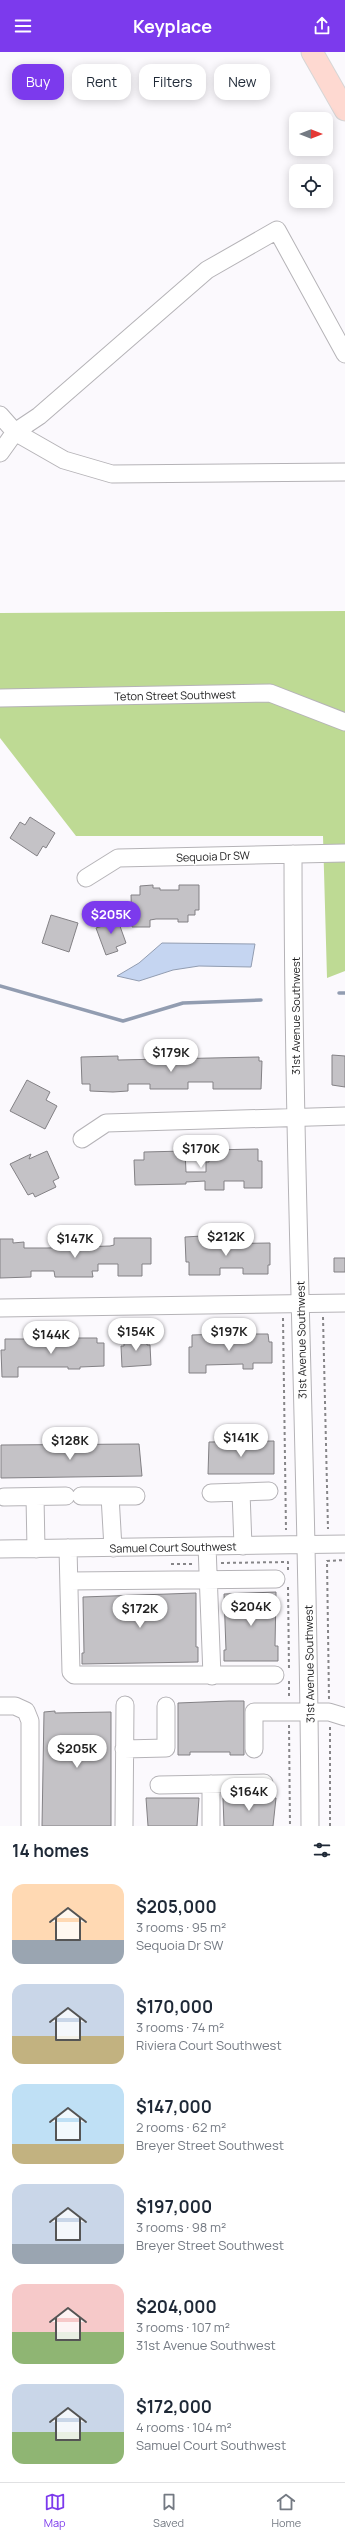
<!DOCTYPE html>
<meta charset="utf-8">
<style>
body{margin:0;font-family:Manrope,sans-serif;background:#f2f2f3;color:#1f2937;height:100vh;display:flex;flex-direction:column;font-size:15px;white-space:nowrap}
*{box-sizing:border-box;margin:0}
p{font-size:13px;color:#747a83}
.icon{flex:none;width:22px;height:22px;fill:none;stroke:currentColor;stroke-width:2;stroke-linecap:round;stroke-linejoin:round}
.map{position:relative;height:1774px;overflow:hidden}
.drawer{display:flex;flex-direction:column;background:#fff;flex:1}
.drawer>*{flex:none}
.hud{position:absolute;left:12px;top:12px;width:321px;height:36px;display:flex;gap:8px}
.needle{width:26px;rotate:90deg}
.buttons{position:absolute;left:289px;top:60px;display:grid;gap:8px}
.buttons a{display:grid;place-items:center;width:44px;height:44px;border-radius:8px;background:#fff;box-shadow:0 2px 10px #0003;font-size:20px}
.price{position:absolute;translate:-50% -34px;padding:0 9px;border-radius:14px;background:#fff;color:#222;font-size:13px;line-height:26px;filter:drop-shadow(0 1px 2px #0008)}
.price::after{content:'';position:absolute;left:50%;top:24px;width:12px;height:9px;margin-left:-6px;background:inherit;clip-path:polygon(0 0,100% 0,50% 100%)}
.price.active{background:#7c3aed;color:#fff}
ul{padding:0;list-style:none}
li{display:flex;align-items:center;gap:12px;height:100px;padding:0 12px}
li span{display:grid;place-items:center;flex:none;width:112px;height:80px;border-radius:12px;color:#555}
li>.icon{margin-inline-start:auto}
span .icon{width:48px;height:48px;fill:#fffc;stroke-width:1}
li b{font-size:17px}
h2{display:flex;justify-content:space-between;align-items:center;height:48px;padding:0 12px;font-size:17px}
.pill{padding:0 14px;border-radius:12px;background:#fff;box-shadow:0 2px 10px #0003;font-size:14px;line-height:36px}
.pill.active{background:#7c3aed;color:#fff}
header{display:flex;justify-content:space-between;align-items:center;height:52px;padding:0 12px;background:#7c3aed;color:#fff;font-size:18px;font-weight:700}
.tabs{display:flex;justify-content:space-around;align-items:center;height:56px;border-top:1px solid #e0e1e3;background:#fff;font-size:11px;color:#747a83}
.tabs a{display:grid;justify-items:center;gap:2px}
.tabs .active{color:#7c3aed}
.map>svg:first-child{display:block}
.green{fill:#beda94}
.water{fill:#c5d5f1;stroke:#929db1}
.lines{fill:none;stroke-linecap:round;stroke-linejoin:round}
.stream{stroke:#929db1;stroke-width:3.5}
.building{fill:#c4c2c6;stroke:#838185}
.minor-casing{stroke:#b5b3b7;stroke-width:19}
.major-casing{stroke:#d6d6d6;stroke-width:23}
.path{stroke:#868588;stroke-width:2;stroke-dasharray:3 3;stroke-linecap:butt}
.minor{stroke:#fff;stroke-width:17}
.major{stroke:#fed9d1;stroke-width:21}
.labels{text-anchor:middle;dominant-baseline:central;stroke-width:3;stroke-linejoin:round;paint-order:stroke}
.street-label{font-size:11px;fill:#1b1b1c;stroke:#fff}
</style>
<header><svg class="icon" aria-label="menu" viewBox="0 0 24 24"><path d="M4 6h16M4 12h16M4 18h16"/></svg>Keyplace<svg class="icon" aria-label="share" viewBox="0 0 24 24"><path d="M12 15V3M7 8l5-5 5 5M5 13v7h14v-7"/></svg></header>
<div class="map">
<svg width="345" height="1774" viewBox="0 0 345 1774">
<rect width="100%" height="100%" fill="#fbf9fd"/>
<path class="green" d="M345,559V919L327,926L323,784H76L0,686V561Z"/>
<path class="water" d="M162,891L255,892L251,915L199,914L173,918L139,929L117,924L139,911Z"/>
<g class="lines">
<path class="stream" d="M0,934L123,969L183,951L261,948
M339,941H345"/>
</g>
<path class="building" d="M30,765L55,781L46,796L43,794L37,804L10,786L20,770L25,773Z
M153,833V836H160V838H179V833H199V858H195V863H188V870H178V867H156L150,868V875H132L131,843H140V834Z
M51,863L78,871L69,900L42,891Z
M116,863L126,891L116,895L118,899L106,903L96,876L106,873L104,868Z
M332,1003L345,1004V1035L332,1033Z
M118,1004V1008L259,1005V1009H262L261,1037H213V1030H188V1037H150V1032H128V1039L113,1040L90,1039V1032H82L81,1005Z
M27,1028L50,1040L46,1048L57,1054L45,1077L10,1059Z
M258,1097V1109H262V1136H244V1129H224V1138H205V1129L186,1130V1132L135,1133L134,1108H144V1100L185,1099L186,1120H206V1110H209V1098Z
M47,1099L59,1126L53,1129L56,1135L35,1145L33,1141L28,1143L10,1112L31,1102L29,1107Z
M202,1184V1192L270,1191V1213H268V1222H243V1216H220V1223H189V1210H186L185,1185Z
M114,1186H151V1212H142V1224H118V1212H98V1219H92L93,1225H55L54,1219H31V1225L0,1226V1187H13V1191L24,1190V1196H47L110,1194L114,1193Z
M334,1206H345V1220H334Z
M222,1282V1289H245V1282H268L269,1290H272V1311H253V1317H243V1312L206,1313V1321H189V1295H192V1283Z
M147,1284V1293H150L151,1313L122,1315L121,1294H124V1285Z
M55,1286H97V1291H104V1314L80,1315V1317H68V1315H18V1325H2L1,1298H5V1287H35V1292H55Z
M274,1389V1422H208L209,1390Z
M139,1392L142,1424L1,1426V1393Z
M276,1540L275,1594H278V1609H224V1598H226L224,1542Z
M196,1541V1595H198V1610L82,1612V1601H84L83,1545Z
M229,1649H244V1703H230V1700H190V1703H178V1651Z
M55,1659V1661L111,1660V1774H42L44,1660Z
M146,1746H199L197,1774H148Z
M223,1746H276L273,1774H224Z"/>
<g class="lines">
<g class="minor-casing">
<path id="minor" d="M345,302L277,178L207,218L39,364L15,380L64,408L112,422L345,420
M0,363L15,380L0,401
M0,646L270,641L345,670
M293,802C293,1126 309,1450 310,1774
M86,826L118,806L345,801
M82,1087L106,1071L345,1064
M0,1256L345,1251
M241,1440L243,1494
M211,1441L269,1439
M81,1444H110
M4,1445L66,1444
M35,1445L36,1497
M207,1494L212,1624
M68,1496L71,1620L74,1623H275
M113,1496L110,1444H136
M0,1497L345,1492
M69,1529L276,1527
M0,1654H15L26,1659L30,1669V1774
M124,1697L166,1696V1654
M254,1697V1660H329L345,1665
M211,1732V1774
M159,1733L264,1731
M124,1774L125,1653"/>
</g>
<g class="major-casing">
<path id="major" d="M312,0L345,58"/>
</g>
<path class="path" d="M323,1265L328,1477
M283,1266L286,1478
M221,1511L288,1510V1519
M171,1512H193
M288,1535L289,1617
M289,1629V1647
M329,1647L327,1509L345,1508
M289,1673L290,1774
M330,1675V1774"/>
<use href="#minor" class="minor"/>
<use href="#major" class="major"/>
</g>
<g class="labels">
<g class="street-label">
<text transform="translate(175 643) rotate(-1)">Teton Street Southwest</text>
<text transform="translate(213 804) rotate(-2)">Sequoia Dr SW</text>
<text transform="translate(295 964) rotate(-90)">31st Avenue Southwest</text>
<text transform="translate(301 1288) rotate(-91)">31st Avenue Southwest</text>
<text transform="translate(173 1495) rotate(-1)">Samuel Court Southwest</text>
<text transform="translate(309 1612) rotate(-91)">31st Avenue Southwest</text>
</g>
</g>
</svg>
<div class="buttons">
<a><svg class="needle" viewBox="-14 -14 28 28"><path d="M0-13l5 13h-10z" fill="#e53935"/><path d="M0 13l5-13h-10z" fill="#747a83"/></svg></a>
<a><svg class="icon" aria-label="locate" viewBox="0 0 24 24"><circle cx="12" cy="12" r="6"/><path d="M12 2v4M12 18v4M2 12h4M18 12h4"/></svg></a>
</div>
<b class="price active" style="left:111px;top:883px">$205K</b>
<b class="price" style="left:171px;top:1021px">$179K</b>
<b class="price" style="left:201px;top:1117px">$170K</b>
<b class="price" style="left:226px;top:1205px">$212K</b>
<b class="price" style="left:75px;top:1207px">$147K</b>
<b class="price" style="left:136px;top:1300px">$154K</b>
<b class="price" style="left:229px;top:1300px">$197K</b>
<b class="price" style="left:51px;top:1303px">$144K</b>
<b class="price" style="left:241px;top:1406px">$141K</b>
<b class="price" style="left:70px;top:1409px">$128K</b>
<b class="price" style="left:251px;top:1575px">$204K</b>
<b class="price" style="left:140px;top:1577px">$172K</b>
<b class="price" style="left:77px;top:1717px">$205K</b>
<b class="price" style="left:249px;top:1760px">$164K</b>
<div class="hud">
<a class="pill active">Buy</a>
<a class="pill">Rent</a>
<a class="pill">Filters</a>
<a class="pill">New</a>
</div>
</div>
<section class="drawer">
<h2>14 homes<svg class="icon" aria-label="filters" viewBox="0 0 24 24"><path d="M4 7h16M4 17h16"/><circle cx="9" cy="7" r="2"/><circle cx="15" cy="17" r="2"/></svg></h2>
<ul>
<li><span style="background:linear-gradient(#ffd9b3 70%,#9aa5b1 0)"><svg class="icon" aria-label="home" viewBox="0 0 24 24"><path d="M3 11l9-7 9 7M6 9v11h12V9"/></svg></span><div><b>$205,000</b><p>3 rooms · 95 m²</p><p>Sequoia Dr SW</p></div></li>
<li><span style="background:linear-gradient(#c9d6e8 65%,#c2b280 0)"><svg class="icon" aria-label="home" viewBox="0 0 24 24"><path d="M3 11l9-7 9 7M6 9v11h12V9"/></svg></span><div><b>$170,000</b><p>3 rooms · 74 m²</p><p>Riviera Court Southwest</p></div></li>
<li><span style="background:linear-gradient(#bfe0f5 75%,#c2b280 0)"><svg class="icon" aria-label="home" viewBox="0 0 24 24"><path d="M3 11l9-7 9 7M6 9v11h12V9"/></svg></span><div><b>$147,000</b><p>2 rooms · 62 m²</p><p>Breyer Street Southwest</p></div></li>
<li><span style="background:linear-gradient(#c9d6e8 75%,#9aa5b1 0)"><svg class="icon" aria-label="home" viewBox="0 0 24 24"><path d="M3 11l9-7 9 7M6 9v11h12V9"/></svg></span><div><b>$197,000</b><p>3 rooms · 98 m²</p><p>Breyer Street Southwest</p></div></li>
<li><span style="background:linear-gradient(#f6c9c9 60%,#8fb573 0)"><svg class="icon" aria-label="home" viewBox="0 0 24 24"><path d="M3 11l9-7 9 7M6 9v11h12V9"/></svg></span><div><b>$204,000</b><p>3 rooms · 107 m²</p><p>31st Avenue Southwest</p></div></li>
<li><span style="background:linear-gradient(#c9d6e8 60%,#8fb573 0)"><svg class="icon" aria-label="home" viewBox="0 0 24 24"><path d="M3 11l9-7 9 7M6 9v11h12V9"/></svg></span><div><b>$172,000</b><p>4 rooms · 104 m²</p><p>Samuel Court Southwest</p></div></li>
</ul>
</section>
<nav class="tabs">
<a class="active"><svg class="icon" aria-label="map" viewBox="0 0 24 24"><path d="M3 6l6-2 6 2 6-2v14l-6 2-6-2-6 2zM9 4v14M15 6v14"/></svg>Map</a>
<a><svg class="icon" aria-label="saved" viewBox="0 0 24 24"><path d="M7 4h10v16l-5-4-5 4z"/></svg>Saved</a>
<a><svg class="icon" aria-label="home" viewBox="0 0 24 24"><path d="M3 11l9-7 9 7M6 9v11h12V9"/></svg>Home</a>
</nav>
